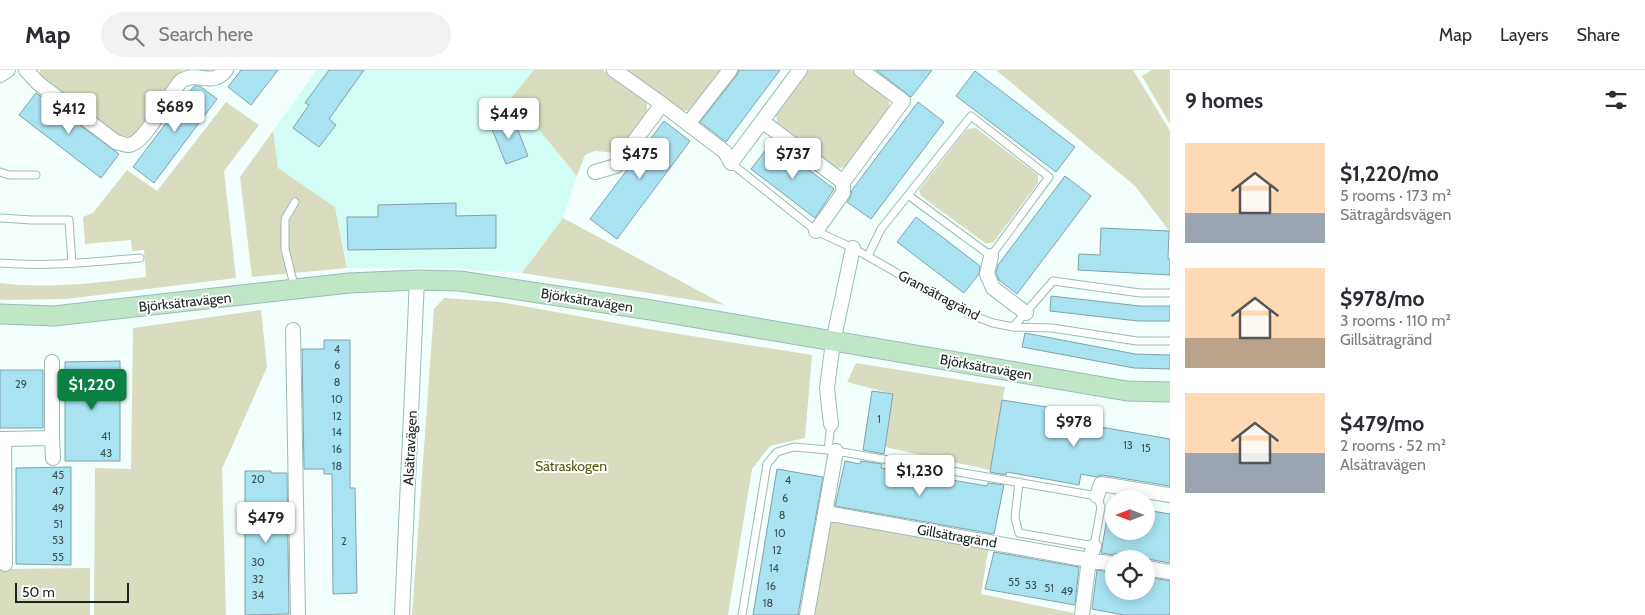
<!DOCTYPE html>
<meta charset="utf-8">
<style>
body{margin:0;font-family:Cabin,sans-serif;background:#f2f2f3;color:#2b2b33;height:100vh;display:flex;flex-direction:column;font-size:19px;white-space:nowrap}
*{box-sizing:border-box;margin:0}
p{font-size:16px;color:#7c7c81}
.icon{flex:none;width:28px;height:28px;fill:none;stroke:currentColor;stroke-width:2;stroke-linecap:round;stroke-linejoin:round}
.map{position:relative;flex:1;overflow:hidden}
.details{display:flex;flex-direction:column;background:#fff;width:475px}
.details>*{flex:none}
.needle{width:32px;rotate:270deg}
.tools{position:absolute;left:1105px;top:420px;display:grid;gap:10px}
.tools a{display:grid;place-items:center;width:50px;height:50px;border-radius:50%;background:#fff;box-shadow:0 2px 12px #0003;font-size:25px}
.scale{position:absolute;left:15px;bottom:12px;width:114px;box-sizing:border-box;padding-left:5px;border:2px solid #192523;border-top:0;font-size:14px;line-height:18px;white-space:nowrap;color:#192523;-webkit-text-stroke:4px #fff;paint-order:stroke}
.price{position:absolute;translate:-50% -42px;padding:0 11px;border-radius:5px;background:#fff;color:#222;font-size:16px;line-height:32px;filter:drop-shadow(0 1px 2px #0008)}
.price::after{content:'';position:absolute;left:50%;top:30px;width:15px;height:11px;margin-left:-8px;background:inherit;clip-path:polygon(0 0,100% 0,50% 100%)}
.price.on{background:#0b8043;color:#fff}
ul{padding:0;list-style:none}
li{display:flex;align-items:center;gap:15px;height:125px;padding:0 15px}
li span{display:grid;place-items:center;flex:none;width:140px;height:100px;border-radius:0px;color:#555}
li>.icon{margin-inline-start:auto}
span .icon{width:60px;height:60px;fill:#fffc;stroke-width:1}
li b{font-size:21px}
h2{display:flex;justify-content:space-between;align-items:center;height:60px;padding:0 15px;font-size:21px}
header{display:flex;align-items:center;gap:30px;box-sizing:border-box;height:70px;padding:0 25px;background:#fff;border-bottom:1px solid #e1e1e2}
header strong{font-size:24px}
nav{display:flex;gap:28px;margin-inline-start:auto;font-size:18px}
.search{width:350px;height:45px;background:#f2f2f3;display:flex;align-items:center;gap:12px;box-sizing:border-box;padding:0 18px;border-radius:28px;color:#7c7c81;font-size:19px}
main{display:flex;flex:1;min-height:0}
.map>svg:first-child{display:block}
.built{fill:#d1fdf4}
.green{fill:#d9dcbf}
.building{fill:#a9e2f0;stroke:#82a1a9}
.lines{fill:none;stroke-linecap:round;stroke-linejoin:round}
.lane-casing{stroke:#9bbbb4;stroke-width:9}
.street-casing{stroke:#9bbbb4;stroke-width:16}
.secondary-casing{stroke:#9bbbb4;stroke-width:21}
.lane{stroke:#fff;stroke-width:7}
.street{stroke:#fff;stroke-width:14}
.secondary{stroke:#c0e6c8;stroke-width:19}
.labels{text-anchor:middle;dominant-baseline:central;stroke-width:4;stroke-linejoin:round;paint-order:stroke}
.number-label{font-size:11px;fill:#3d5456}
.street-label{font-size:14px;fill:#192523;stroke:#fff}
.park-label{font-size:14px;fill:#555911;stroke:#fff}
</style>
<header>
<strong>Map</strong>
<div class="search"><svg class="icon" aria-label="search" viewBox="0 0 24 24"><circle cx="10" cy="10" r="6"/><path d="M15 15l6 6"/></svg>Search here</div>
<nav><a>Map</a><a>Layers</a><a>Share</a></nav>
</header>
<main>
<div class="map">
<svg width="1170" height="545" viewBox="0 0 1170 545">
<rect width="100%" height="100%" fill="#f2fffc"/>
<path class="built" d="M317,0H534L512,27L577,106L563,148L522,203L445,198H348L335,137L278,98L273,61Z"/>
<path class="green" d="M40,0H183L131,68L125,70L40,4Z
M534,0H603L647,32V41L617,83L595,81L585,85L577,106L512,27Z
M627,0H720L691,40L681,41Z
M809,0H851L888,26L890,37L847,97L837,98L777,52L776,45Z
M996,0H1133L1170,61V162L1135,116Z
M1152,0H1170V54L1142,6Z
M226,32L259,55L224,101L236,208L66,229L0,230V213C49,219 97,213 146,207L144,180L132,181L131,170L85,174L83,147L93,143L127,100L157,121Z
M976,58L1038,105V113L993,173H985L921,126L919,120L967,59Z
M273,61L278,98L335,137L347,198L252,207L240,107Z
M563,148L725,235L522,203Z
M444,228L501,232L654,260L812,285L805,368L770,376L752,399L728,545H412L434,239Z
M261,240L267,297L222,399L226,545H94L95,398L131,399L133,258Z
M856,293L1005,317L990,400L885,377L893,324L847,312Z
M835,451L989,476L981,524L1074,543V545H813L829,455Z
M90,498V545H0V499Z"/>
<path class="building" d="M241,0H278L251,35L228,17Z
M329,0H364L329,49L336,55L319,77L293,58L309,35L305,33Z
M739,0H780L726,72L700,52L737,5Z
M876,0H932L911,27Z
M975,1L1075,77L1056,102L956,26Z
M194,16H200L217,29L154,113L133,97Z
M36,23L119,84L101,108L19,45Z
M918,32L944,52L871,149L847,132L850,128L852,120Z
M512,45L528,86L506,94L490,54Z
M664,51L690,71L617,169L590,149Z
M772,72L834,119L815,148L751,99Z
M1065,106L1091,126L1017,224L999,210L996,203L998,195Z
M456,133V146L496,145V178L348,180L347,147H378V135Z
M916,147L980,196L979,204L964,223L897,172Z
M1101,158L1169,161L1168,189H1170V205L1078,200L1079,184L1100,185Z
M1051,226L1140,236H1170V251H1138L1050,241Z
M1025,263L1135,284L1170,285V299L1134,298L1022,277Z
M324,270H350V418H355L357,523L333,524L332,404H324V399H304L302,279H324Z
M120,291V391H65V328H61V300H65V292Z
M0,300H43V358H0Z
M872,321L893,324L884,384L863,380Z
M1002,330L1091,344L1089,355L1170,369V416L1102,405L1096,407L1081,404L1079,415L1007,402L1006,405L990,402Z
M845,391L860,394L861,391L882,394L881,398L987,416L988,413L1004,415L994,464L835,436Z
M71,397V495L16,494V398Z
M777,399L823,407L798,545H753Z
M245,401H271V403H287L289,544L245,545Z
M1146,440L1170,444V493L1114,483V485L1101,483L1107,448L1114,449V461H1146Z
M994,482L1079,497L1075,535L985,519Z
M1097,500L1114,503L1112,521H1146V507L1170,511V545H1124L1092,539Z"/>
<g class="lines">
<g class="lane-casing">
<path id="lane" d="M731,93L816,161L853,178L971,245L993,253L1013,257L1052,258L1137,271H1170
M0,102L9,105H36
M0,148L32,150H69L72,194
M868,186L881,159L971,46L1049,107L991,186L908,125
M0,193C47,197 93,192 140,188
M295,219L285,179V149L295,132
M1013,257L1053,211L1140,223H1170
M828,380L836,381L1097,426L1101,437L1094,476L1019,463L1015,448L1019,412
M742,545L767,394L777,382L794,377L828,380L831,354"/>
</g>
<g class="street-casing">
<path id="street" d="M26,0L38,13L116,72C120,73 124,75 128,75C145,75 169,23 181,11C198,0 212,18 226,0
M614,0L662,34
M0,5L8,0
M762,51L843,112L903,31L861,0
M688,54L730,0
M595,102L616,96L662,34L725,82L731,93L800,0
M816,161L843,123V112
M991,186L987,204L993,218L1026,243
M293,260L298,545
M52,292V368L53,388
M831,354L827,318L833,272L853,178
M0,369H4L5,494
M4,369L52,368
M1097,426L1101,414L1170,425
M826,443L1089,490L1082,545
M1094,476L1089,490L1114,494
M1146,498L1170,502
M402,545L417,210
M807,545L836,381"/>
</g>
<g class="secondary-casing">
<path id="secondary" d="M0,244L54,246L349,213L417,210L460,211L651,240L1127,321L1170,322"/>
</g>
<use href="#lane" class="lane"/>
<use href="#street" class="street"/>
<use href="#secondary" class="secondary"/>
</g>
<g class="labels">
<g class="number-label">
<text x="337" y="279">4</text>
<text x="337" y="295">6</text>
<text x="337" y="312">8</text>
<text x="21" y="314">29</text>
<text x="337" y="329">10</text>
<text x="337" y="346">12</text>
<text x="879" y="349">1</text>
<text x="337" y="362">14</text>
<text x="106" y="366">41</text>
<text x="1128" y="375">13</text>
<text x="1146" y="378">15</text>
<text x="337" y="379">16</text>
<text x="106" y="383">43</text>
<text x="337" y="396">18</text>
<text x="58" y="405">45</text>
<text x="258" y="409">20</text>
<text x="788" y="410">4</text>
<text x="58" y="421">47</text>
<text x="785" y="428">6</text>
<text x="58" y="438">49</text>
<text x="782" y="445">8</text>
<text x="58" y="454">51</text>
<text x="780" y="463">10</text>
<text x="58" y="470">53</text>
<text x="344" y="471">2</text>
<text x="777" y="480">12</text>
<text x="58" y="487">55</text>
<text x="258" y="492">30</text>
<text x="774" y="498">14</text>
<text x="258" y="509">32</text>
<text x="1014" y="512">55</text>
<text x="1031" y="515">53</text>
<text x="771" y="516">16</text>
<text x="1049" y="518">51</text>
<text x="1067" y="521">49</text>
<text x="258" y="525">34</text>
<text x="768" y="533">18</text>
</g>
<g class="street-label">
<text transform="translate(939 225) rotate(28)">Gransätragränd</text>
<text transform="translate(587 230) rotate(9)">Björksätravägen</text>
<text transform="translate(185 232) rotate(-6)">Björksätravägen</text>
<text transform="translate(986 297) rotate(10)">Björksätravägen</text>
<text transform="translate(410 378) rotate(-87)">Alsätravägen</text>
<text transform="translate(957 466) rotate(10)">Gillsätragränd</text>
</g>
<g class="park-label">
<text x="571" y="396">Sätraskogen</text>
</g>
</g>
</svg>
<div class="tools">
<a><svg class="needle" viewBox="-14 -14 28 28"><path d="M0-13l5 13h-10z" fill="#e53935"/><path d="M0 13l5-13h-10z" fill="#7c7c81"/></svg></a>
<a><svg class="icon" aria-label="locate" viewBox="0 0 24 24"><circle cx="12" cy="12" r="6"/><path d="M12 2v4M12 18v4M2 12h4M18 12h4"/></svg></a>
</div>
<div class="scale">50 m</div>
<b class="price" style="left:175px;top:63px">$689</b>
<b class="price" style="left:69px;top:65px">$412</b>
<b class="price" style="left:509px;top:70px">$449</b>
<b class="price" style="left:640px;top:110px">$475</b>
<b class="price" style="left:793px;top:110px">$737</b>
<b class="price on" style="left:92px;top:341px">$1,220</b>
<b class="price" style="left:1074px;top:378px">$978</b>
<b class="price" style="left:920px;top:427px">$1,230</b>
<b class="price" style="left:266px;top:474px">$479</b>
</div>
<section class="details">
<h2>9 homes<svg class="icon" aria-label="filters" viewBox="0 0 24 24"><path d="M4 7h16M4 17h16"/><circle cx="9" cy="7" r="2"/><circle cx="15" cy="17" r="2"/></svg></h2>
<ul>
<li><span style="background:linear-gradient(#ffd9b3 70%,#9aa5b1 0)"><svg class="icon" aria-label="home" viewBox="0 0 24 24"><path d="M3 11l9-7 9 7M6 9v11h12V9"/></svg></span><div><b>$1,220/mo</b><p>5 rooms · 173 m²</p><p>Sätragårdsvägen</p></div></li>
<li><span style="background:linear-gradient(#ffd9b3 70%,#b9a48a 0)"><svg class="icon" aria-label="home" viewBox="0 0 24 24"><path d="M3 11l9-7 9 7M6 9v11h12V9"/></svg></span><div><b>$978/mo</b><p>3 rooms · 110 m²</p><p>Gillsätragränd</p></div></li>
<li><span style="background:linear-gradient(#ffd9b3 60%,#9aa5b1 0)"><svg class="icon" aria-label="home" viewBox="0 0 24 24"><path d="M3 11l9-7 9 7M6 9v11h12V9"/></svg></span><div><b>$479/mo</b><p>2 rooms · 52 m²</p><p>Alsätravägen</p></div></li>
</ul>
</section>
</main>
